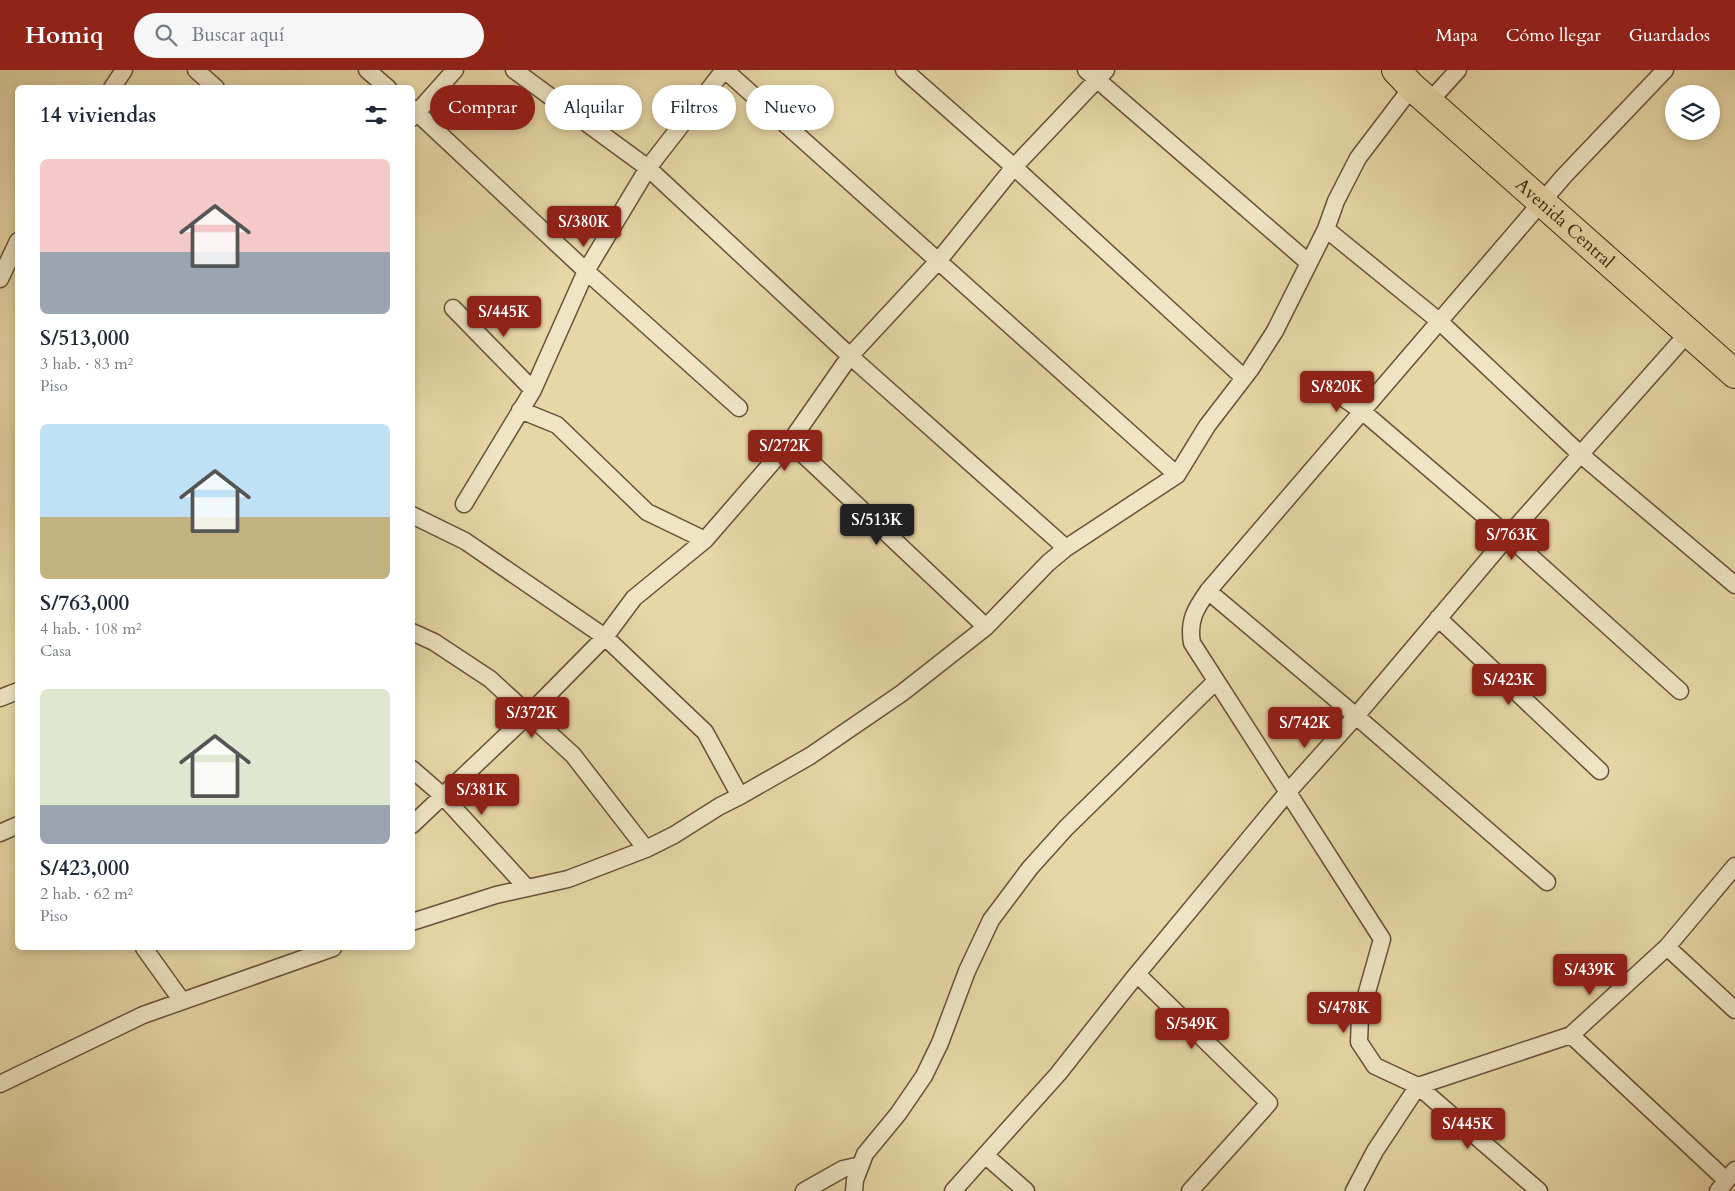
<!DOCTYPE html>
<html lang="es">
<meta charset="utf-8">
<style>
body{margin:0;font-family:Cardo,serif;background:#f6f6f7;color:#1f2937;height:100vh;display:flex;flex-direction:column;font-size:19px;white-space:nowrap}
*{box-sizing:border-box;margin:0}
p{font-size:16px;color:#747a83}
.icon{flex:none;width:28px;height:28px;fill:none;stroke:currentColor;stroke-width:2;stroke-linecap:round;stroke-linejoin:round}
.map{position:relative;flex:1;overflow:hidden}
.sheet{position:absolute;left:15px;top:15px;width:400px;height:865px;display:flex;flex-direction:column;background:#fff;border-radius:8px;box-shadow:0 2px 8px #0003}
.sheet>*{flex:none}
.guide{position:absolute;left:430px;top:15px;width:475px;height:45px;display:flex;gap:10px}
.buttons{position:absolute;left:1665px;top:15px;display:grid;gap:10px}
.buttons a{display:grid;place-items:center;width:55px;height:55px;border-radius:50%;background:#fff;box-shadow:0 2px 8px #0003;font-size:25px}
.price{position:absolute;translate:-50% -42px;padding:0 11px;border-radius:5px;background:#8f2418;color:#fff;font-size:16px;line-height:32px;filter:drop-shadow(0 1px 2px #0008)}
.price::after{content:'';position:absolute;left:50%;top:30px;width:15px;height:11px;margin-left:-8px;background:inherit;clip-path:polygon(0 0,100% 0,50% 100%)}
.price.on{background:#222;color:#fff}
ul{padding:0;list-style:none}
li{display:grid;align-content:center;gap:10px;height:265px;padding:0 25px}
li span{display:grid;place-items:center;height:155px;border-radius:8px;color:#555}
li>.icon{margin-inline-start:auto}
span .icon{width:90px;height:90px;fill:#fffc;stroke-width:1}
li b{font-size:21px}
h2{display:flex;justify-content:space-between;align-items:center;height:60px;padding:0 25px;font-size:21px}
.chip{padding:0 18px;border-radius:22px;background:#fff;box-shadow:0 2px 8px #0003;font-size:18px;line-height:45px}
.chip.on{background:#8f2418;color:#fff}
header{display:flex;align-items:center;gap:30px;box-sizing:border-box;height:70px;padding:0 25px;background:#8f2418;color:#fff}
header strong{font-size:24px}
nav{display:flex;gap:28px;margin-inline-start:auto;font-size:18px}
.search{width:350px;height:45px;background:#f6f6f7;display:flex;align-items:center;gap:12px;box-sizing:border-box;padding:0 18px;border-radius:28px;color:#747a83;font-size:19px}
.map>svg:first-child{display:block}
.lines{fill:none;stroke-linecap:round;stroke-linejoin:round}
.minor-casing{stroke:#675038;stroke-width:19}
.trunk-casing{stroke:#3c2313;stroke-width:30}
.minor{stroke:#efe5c5;stroke-width:16}
.trunk{stroke:#e7d7a6;stroke-width:28}
.labels{text-anchor:middle;dominant-baseline:central;stroke-width:4.5;stroke-linejoin:round;paint-order:stroke}
.street-label{font-size:18px;fill:#3c2313;stroke:#efe5c5}
</style>
<header>
<strong>Homiq</strong>
<div class="search"><svg class="icon" aria-label="search" viewBox="0 0 24 24"><circle cx="10" cy="10" r="6"/><path d="M15 15l6 6"/></svg>Buscar aquí</div>
<nav><a>Mapa</a><a>Cómo llegar</a><a>Guardados</a></nav>
</header>
<div class="map">
<svg width="1735" height="1121" viewBox="0 0 1735 1121">
<rect width="100%" height="100%" fill="#e7d7a6"/>
<filter id="stains"><feTurbulence type="fractalNoise" baseFrequency=".004" numOctaves="4"/><feColorMatrix values="0 0 0 0 .2 0 0 0 0 .09 0 0 0 0 .02 0 0 0 .5 -.17"/></filter>
<radialGradient id="worn" r=".72"><stop offset=".6" stop-color="#630" stop-opacity="0"/><stop offset="1" stop-color="#630" stop-opacity=".3"/></radialGradient>
<g class="lines">
<g class="minor-casing">
<path id="minor" d="M196,0L216,18
M367,0L388,18
M514,0L648,98L850,286L1066,478
M725,0L1177,405
M904,0L1014,97L1243,307
M1086,0L1309,193
M112,18L124,0
M1429,32L1458,0
M412,38L586,201L739,338
M412,48L455,0
M1326,159L1439,251L1580,384L1735,515
M0,209L18,171
M453,238L533,320
M1330,319L1362,341L1508,466L1680,621
M520,340L557,355L647,442L705,470
M790,372L986,557
M464,434L533,320L586,201L648,98L724,0
M412,445L465,471L605,567L705,662L740,726
M1208,521L1356,646L1547,812
M1438,548L1600,701
M412,562L434,572L490,609L573,685L646,779
M0,628L18,621
M412,699L443,726L527,818
M412,755L528,645L605,567L634,528L705,470L790,372L850,286L939,190L1014,97L1106,0
M0,763L18,755
M412,852L496,825L568,809L646,779L674,765L720,736L740,726L810,686L902,623L986,557L1048,493L1066,478L1177,405L1207,356L1250,300L1275,261L1326,159L1336,131L1358,88L1412,17
M1667,877L1735,940
M144,878L182,931
M1137,904L1269,1033L1190,1121
M1571,965L1726,1110
M0,1014L143,945L333,878
M985,1085L1026,1121
M804,1121L843,1099L861,1095
M854,1121L855,1110L865,1084L898,1044L924,1006L940,973L967,901L991,850L1030,798L1066,758L1216,611
M953,1121L1058,1004L1137,904L1287,723L1356,646L1508,466L1688,263
M1354,1121L1375,1081L1418,1016L1571,965L1667,877L1735,796
M1539,1121L1418,1016L1375,996L1359,972L1360,947L1382,869L1192,573C1188,550 1196,538 1208,521L1564,106L1665,0
M1718,1121L1735,1100"/>
</g>
<g class="trunk-casing">
<g id="trunk">
<path id="s1" d="M1396,0L1412,17L1735,304"/>
</g>
</g>
<use href="#minor" class="minor"/>
<use href="#trunk" class="trunk"/>
</g>
<g class="labels">
<g class="street-label">
<text stroke="none"><textPath href="#s1" startOffset="228">Avenida Central</textPath></text>
</g>
</g>
<rect width="100%" height="100%" filter="url(#stains)"/>
<rect width="100%" height="100%" fill="url(#worn)"/>
</svg>
<div class="buttons">
<a><svg class="icon" aria-label="layers" viewBox="0 0 24 24"><path d="M12 4l9 5-9 5-9-5zM3 14l9 5 9-5"/></svg></a>
</div>
<b class="price" style="left:584px;top:178px">S/380K</b>
<b class="price" style="left:504px;top:268px">S/445K</b>
<b class="price" style="left:1337px;top:343px">S/820K</b>
<b class="price" style="left:785px;top:402px">S/272K</b>
<b class="price on" style="left:877px;top:476px">S/513K</b>
<b class="price" style="left:1512px;top:491px">S/763K</b>
<b class="price" style="left:1509px;top:636px">S/423K</b>
<b class="price" style="left:532px;top:669px">S/372K</b>
<b class="price" style="left:1305px;top:679px">S/742K</b>
<b class="price" style="left:482px;top:746px">S/381K</b>
<b class="price" style="left:1590px;top:926px">S/439K</b>
<b class="price" style="left:1344px;top:964px">S/478K</b>
<b class="price" style="left:1192px;top:980px">S/549K</b>
<b class="price" style="left:1468px;top:1080px">S/445K</b>
<div class="guide">
<a class="chip on">Comprar</a>
<a class="chip">Alquilar</a>
<a class="chip">Filtros</a>
<a class="chip">Nuevo</a>
</div>
<section class="sheet">
<h2>14 viviendas<svg class="icon" aria-label="filters" viewBox="0 0 24 24"><path d="M4 7h16M4 17h16"/><circle cx="9" cy="7" r="2"/><circle cx="15" cy="17" r="2"/></svg></h2>
<ul>
<li><span style="background:linear-gradient(#f6c9c9 60%,#9aa5b1 0)"><svg class="icon" aria-label="home" viewBox="0 0 24 24"><path d="M3 11l9-7 9 7M6 9v11h12V9"/></svg></span><div><b>S/513,000</b><p>3 hab. · 83 m²</p><p>Piso</p></div></li>
<li><span style="background:linear-gradient(#bfe0f5 60%,#c2b280 0)"><svg class="icon" aria-label="home" viewBox="0 0 24 24"><path d="M3 11l9-7 9 7M6 9v11h12V9"/></svg></span><div><b>S/763,000</b><p>4 hab. · 108 m²</p><p>Casa</p></div></li>
<li><span style="background:linear-gradient(#dfe7d0 75%,#9aa5b1 0)"><svg class="icon" aria-label="home" viewBox="0 0 24 24"><path d="M3 11l9-7 9 7M6 9v11h12V9"/></svg></span><div><b>S/423,000</b><p>2 hab. · 62 m²</p><p>Piso</p></div></li>
</ul>
</section>
</div>
